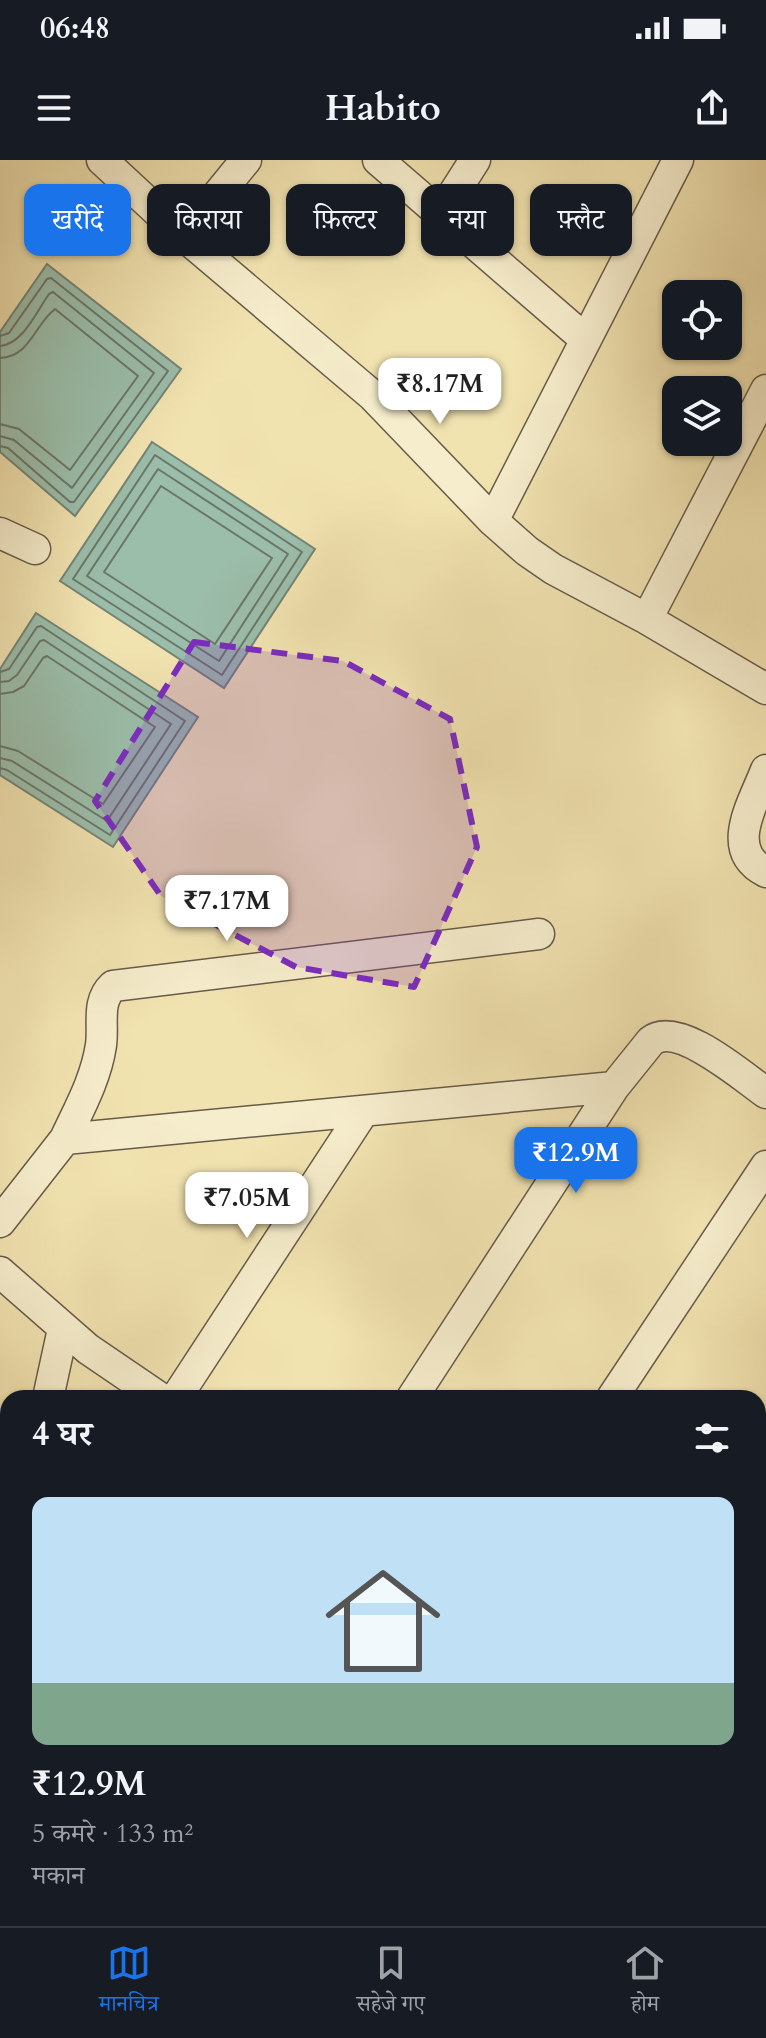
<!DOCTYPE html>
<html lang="hi">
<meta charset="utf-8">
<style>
body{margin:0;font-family:Cardo,"Noto Serif Devanagari",serif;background:#20242c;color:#f1f3f6;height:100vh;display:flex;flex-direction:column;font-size:30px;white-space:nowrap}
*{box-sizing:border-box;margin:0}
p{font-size:26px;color:#9ea1a6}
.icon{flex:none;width:44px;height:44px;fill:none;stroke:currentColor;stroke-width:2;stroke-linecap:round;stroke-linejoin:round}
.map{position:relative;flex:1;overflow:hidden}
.sheet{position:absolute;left:0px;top:1230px;width:766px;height:536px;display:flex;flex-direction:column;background:#171b24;border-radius:24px 24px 0 0;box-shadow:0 2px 6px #0004}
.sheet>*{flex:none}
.top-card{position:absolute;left:24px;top:24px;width:718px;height:72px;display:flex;gap:16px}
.fabs{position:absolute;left:662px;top:120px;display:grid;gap:16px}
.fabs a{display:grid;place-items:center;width:80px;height:80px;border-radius:16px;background:#171b24;box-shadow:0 2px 6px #0004;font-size:40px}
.price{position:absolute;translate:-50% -68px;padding:0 18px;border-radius:16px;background:#fff;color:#222;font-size:26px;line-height:52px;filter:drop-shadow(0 2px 4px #0008)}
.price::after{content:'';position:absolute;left:50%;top:48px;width:24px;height:18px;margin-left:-12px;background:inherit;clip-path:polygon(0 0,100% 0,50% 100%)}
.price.current{background:#1a73e8;color:#fff}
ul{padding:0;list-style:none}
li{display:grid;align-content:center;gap:16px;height:424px;padding:0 32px}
li span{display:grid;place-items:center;height:248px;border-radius:16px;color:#555}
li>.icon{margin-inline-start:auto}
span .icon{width:144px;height:144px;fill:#fffc;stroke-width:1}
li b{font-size:34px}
h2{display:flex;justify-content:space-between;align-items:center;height:96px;padding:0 32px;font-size:34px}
.chip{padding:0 28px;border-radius:16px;background:#171b24;box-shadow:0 2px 6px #0004;font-size:28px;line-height:72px}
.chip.current{background:#1a73e8;color:#fff}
.status{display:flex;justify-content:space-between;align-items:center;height:56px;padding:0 40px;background:#171b24;direction:ltr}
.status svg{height:22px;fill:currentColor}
header{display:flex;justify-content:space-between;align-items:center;height:104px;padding:0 32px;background:#171b24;font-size:36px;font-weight:700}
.dock{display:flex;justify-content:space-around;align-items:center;height:112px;border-top:2px solid #363941;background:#171b24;font-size:22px;color:#9ea1a6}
.dock a{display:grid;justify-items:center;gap:4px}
.dock .current{color:#1a73e8}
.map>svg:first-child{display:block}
.water{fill:#9bbeab;stroke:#758477;stroke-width:2}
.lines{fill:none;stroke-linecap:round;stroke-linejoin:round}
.shore{stroke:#6b766a;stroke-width:2}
.minor-casing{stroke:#685b4a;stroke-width:33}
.minor{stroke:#f6edcc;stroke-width:30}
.marked{fill:#7b2cbf;fill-opacity:0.2;stroke:#7b2cbf;stroke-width:6;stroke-dasharray:16 10;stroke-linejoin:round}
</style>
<div class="status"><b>06:48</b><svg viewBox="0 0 49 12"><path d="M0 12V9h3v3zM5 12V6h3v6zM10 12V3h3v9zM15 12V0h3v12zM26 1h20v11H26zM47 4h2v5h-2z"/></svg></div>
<header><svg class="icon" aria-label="menu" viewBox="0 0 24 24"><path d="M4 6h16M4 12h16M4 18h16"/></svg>Habito<svg class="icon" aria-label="share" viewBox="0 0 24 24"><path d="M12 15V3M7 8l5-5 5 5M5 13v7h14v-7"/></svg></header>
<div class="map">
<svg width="766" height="1766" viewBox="0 0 766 1766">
<rect width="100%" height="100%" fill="#f1e3b0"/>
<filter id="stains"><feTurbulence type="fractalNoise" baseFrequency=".0025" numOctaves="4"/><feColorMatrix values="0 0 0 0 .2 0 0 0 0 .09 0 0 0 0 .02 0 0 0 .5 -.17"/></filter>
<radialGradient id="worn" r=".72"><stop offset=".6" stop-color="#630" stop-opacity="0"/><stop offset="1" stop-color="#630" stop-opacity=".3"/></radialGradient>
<path class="water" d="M47,104L181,209L75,356L0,292V172Z
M152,282L315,389L224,528L60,421Z
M36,453L198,557L113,687L0,615V509Z"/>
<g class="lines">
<path class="shore" d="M0,176L9,173L47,119L51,118L168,211L74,342H70L8,288L0,286
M0,186C23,184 37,151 49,134L53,132L154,213L72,328L14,280L0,276
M0,198C31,196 34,165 55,149L138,216L70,310L19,269L0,264
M155,295L302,392L222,515L73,419Z
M158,309L288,394L219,501L87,416Z
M161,326L272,398L215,484L104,412Z
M0,512L9,509L37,467L41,466L185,561L110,675L7,610L0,608
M0,522L9,521L17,515L40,481L44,480L171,564L107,661L12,601L0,598
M0,534L13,532L24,526L43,498L47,496L155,567L103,644L18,591L0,586"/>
<g class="minor-casing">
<path id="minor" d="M102,0L184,76L373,236L493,361L527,391L553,409L647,459L766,529
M378,0L585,179
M440,55L475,0
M184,76L246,0
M493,361L678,0
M0,373L35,389
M647,459L766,230
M766,610C753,644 723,690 766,712
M65,979C79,949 96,919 101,885C104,864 96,842 113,826L539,774
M0,1062L65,979L614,927
M0,1112L88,1189L160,1238
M48,1238L63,1169
M176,1238L363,952
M412,1238L614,927L651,881C678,860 742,916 766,933
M612,1238L766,1006
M758,1342L766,1330
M0,1454L8,1418
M758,1562L766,1568
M0,1674L8,1676
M366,1758L401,1766
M710,1758L719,1766
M113,1766L115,1758
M484,1766L486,1758"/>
</g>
<use href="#minor" class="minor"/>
</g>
<path class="marked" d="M194,482L343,501L450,559L477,687L414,827L296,807L161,736L95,641Z"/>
<rect width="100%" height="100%" filter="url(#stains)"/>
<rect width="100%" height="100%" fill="url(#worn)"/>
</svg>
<div class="fabs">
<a><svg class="icon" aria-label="locate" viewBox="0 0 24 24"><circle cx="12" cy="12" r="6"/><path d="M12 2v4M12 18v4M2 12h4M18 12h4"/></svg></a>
<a><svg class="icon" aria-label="layers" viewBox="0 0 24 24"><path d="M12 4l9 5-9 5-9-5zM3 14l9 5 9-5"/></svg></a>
</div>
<b class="price" style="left:440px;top:266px">₹8.17M</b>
<b class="price" style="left:227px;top:783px">₹7.17M</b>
<b class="price current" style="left:576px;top:1035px">₹12.9M</b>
<b class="price" style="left:247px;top:1080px">₹7.05M</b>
<div class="top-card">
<a class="chip current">खरीदें</a>
<a class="chip">किराया</a>
<a class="chip">फ़िल्टर</a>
<a class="chip">नया</a>
<a class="chip">फ़्लैट</a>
</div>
<section class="sheet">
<h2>4 घर<svg class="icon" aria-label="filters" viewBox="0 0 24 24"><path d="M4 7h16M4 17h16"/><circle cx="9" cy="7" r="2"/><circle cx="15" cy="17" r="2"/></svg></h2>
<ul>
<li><span style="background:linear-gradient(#bfe0f5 75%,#7fa58c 0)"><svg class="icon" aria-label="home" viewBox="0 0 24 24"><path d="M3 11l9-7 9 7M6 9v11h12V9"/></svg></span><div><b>₹12.9M</b><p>5 कमरे · 133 m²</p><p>मकान</p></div></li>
</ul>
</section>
</div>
<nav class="dock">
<a class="current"><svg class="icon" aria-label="map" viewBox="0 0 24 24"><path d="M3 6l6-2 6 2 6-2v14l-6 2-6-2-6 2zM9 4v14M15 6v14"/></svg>मानचित्र</a>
<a><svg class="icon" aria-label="saved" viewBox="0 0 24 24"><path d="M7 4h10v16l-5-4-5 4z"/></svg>सहेजे गए</a>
<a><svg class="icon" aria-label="home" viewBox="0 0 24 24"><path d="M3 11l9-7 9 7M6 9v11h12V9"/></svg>होम</a>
</nav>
